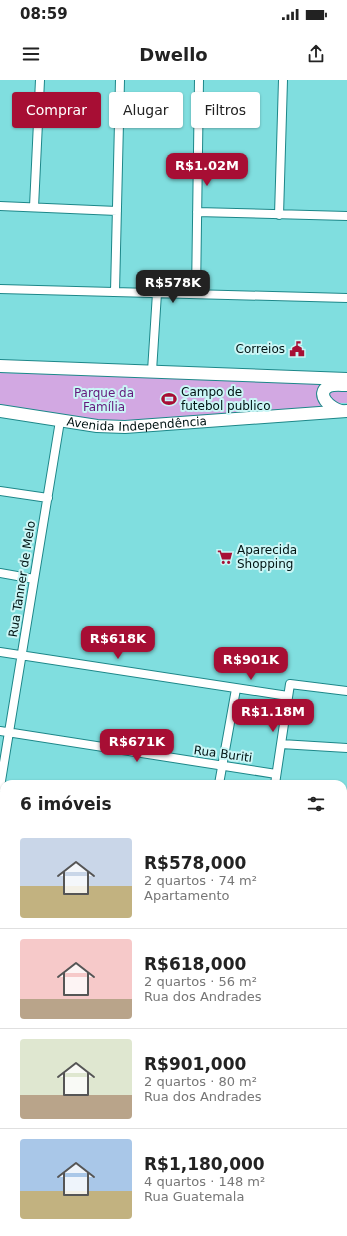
<!DOCTYPE html>
<html lang="pt">
<meta charset="utf-8">
<style>
body{margin:0;font-family:"DejaVu Sans",sans-serif;background:#f2f2f2;color:#222;height:100vh;display:flex;flex-direction:column;font-size:15px;white-space:nowrap}
*{box-sizing:border-box;margin:0}
p{font-size:13px;color:#767676}
.icon{flex:none;width:22px;height:22px;fill:none;stroke:currentColor;stroke-width:2;stroke-linecap:round;stroke-linejoin:round}
.map{position:relative;flex:1;overflow:hidden}
.panel{position:absolute;left:0px;top:700px;width:347px;height:456px;display:flex;flex-direction:column;background:#fff;border-radius:12px 12px 0 0;box-shadow:0 1px 3px #0004}
.panel>*{flex:none}
.banner{position:absolute;left:12px;top:12px;width:323px;height:36px;display:flex;gap:8px}
.price{position:absolute;translate:-50% -34px;padding:0 9px;border-radius:8px;background:#a70e34;color:#fff;font-size:13px;line-height:26px;filter:drop-shadow(0 1px 2px #0008)}
.price::after{content:'';position:absolute;left:50%;top:24px;width:12px;height:9px;margin-left:-6px;background:inherit;clip-path:polygon(0 0,100% 0,50% 100%)}
.price.current{background:#222;color:#fff}
ul{padding:0;list-style:none}
li{display:flex;align-items:center;gap:12px;height:100px;padding:0 20px}
li+li{border-top:1px solid #e0e0e0}
li span{display:grid;place-items:center;flex:none;width:112px;height:80px;border-radius:4px;color:#555}
li>.icon{margin-inline-start:auto}
span .icon{width:48px;height:48px;fill:#fffc;stroke-width:1}
li b{font-size:17px}
h2{display:flex;justify-content:space-between;align-items:center;height:48px;padding:0 20px;font-size:17px}
.tag{padding:0 14px;border-radius:4px;background:#fff;box-shadow:0 1px 3px #0004;font-size:14px;line-height:36px}
.tag.current{background:#a70e34;color:#fff}
.status{display:flex;justify-content:space-between;align-items:center;height:28px;padding:0 20px;background:#fff;direction:ltr}
.status svg{height:11px;fill:currentColor}
header{display:flex;justify-content:space-between;align-items:center;height:52px;padding:0 20px;background:#fff;font-size:18px;font-weight:700}
.map>svg:first-child{display:block}
.green{fill:#d2a8e2}
.water{fill:#5b94e2}
.lines{fill:none;stroke-linecap:round;stroke-linejoin:round}
.minor-casing{stroke:#1d8789;stroke-width:10}
.tertiary-casing{stroke:#1d8789;stroke-width:12}
.primary-casing{stroke:#1d8789;stroke-width:14}
.minor{stroke:#fff;stroke-width:8}
.tertiary{stroke:#fff;stroke-width:10}
.primary{stroke:#fff;stroke-width:12}
.labels{text-anchor:middle;dominant-baseline:central;stroke-width:4;stroke-linejoin:round;paint-order:stroke}
.poi-label{font-size:12px;fill:#011313;stroke:#caf6f6;text-anchor:start}
.park-label{font-size:12px;fill:#64197b;stroke:#caf6f6}
.street-label{font-size:12px;fill:#011313;stroke:#caf6f6}
</style>
<div class="status"><b>08:59</b><svg viewBox="0 0 49 12"><path d="M0 12V9h3v3zM5 12V6h3v6zM10 12V3h3v9zM15 12V0h3v12zM26 1h20v11H26zM47 4h2v5h-2z"/></svg></div>
<header><svg class="icon" aria-label="menu" viewBox="0 0 24 24"><path d="M4 6h16M4 12h16M4 18h16"/></svg>Dwello<svg class="icon" aria-label="share" viewBox="0 0 24 24"><path d="M12 15V3M7 8l5-5 5 5M5 13v7h14v-7"/></svg></header>
<div class="map">
<svg width="347" height="1156" viewBox="0 0 347 1156">
<rect width="100%" height="100%" fill="#80dedf"/>
<path class="green" d="M0,293L325,302L324,327L111,344L0,329Z
M347,307V323H333L329,320V311Z"/>
<path class="water" d="M0,1040L4,1043V1083L0,1085Z"/>
<g class="lines">
<g class="minor-casing">
<path id="minor" d="M0,126L117,131
M34,127L40,0
M197,132L347,136
M279,135L283,0
M0,209L347,218
M115,212L120,0
M196,214L199,0
M152,291L157,213
M0,411L48,418
M0,493L34,499
M0,572L288,616
M0,651L276,694
M281,664L347,668
M219,704L236,609
M275,704L290,604L347,611
M0,707L60,341
M0,735L4,736
M343,877L347,878
M343,972H347
M343,1064L347,1065
M324,1152L347,1155
M121,1156L145,1152"/>
</g>
<g class="tertiary-casing">
<path id="tertiary" d="M343,792L347,762
M0,849L4,850
M294,1156V1152"/>
</g>
<g class="primary-casing">
<g id="primary">
<path d="M0,286L347,299"/>
<path id="s1" d="M0,331L97,346L125,347L347,331"/>
<path d="M341,331C331,329 314,314 329,306C334,304 341,305 346,305"/>
</g>
</g>
<use href="#minor" class="minor"/>
<use href="#tertiary" class="tertiary"/>
<use href="#primary" class="primary"/>
</g>
<defs>
<g id="civic-bare" transform="scale(1.2)"><path d="M-.6-6.5H3V-4.5H.6V-3L4-1V1h2V6H-6V1h2V-1L-.6-3ZM-1.2 2.5V6h2.4V2.5Z" fill="#a70e34" stroke="#caf6f6" stroke-width="2.5" paint-order="stroke"/></g>
<g id="stadium-bare" transform="scale(1.2)"><path d="M0-5a6.5 5 0 1 0 0 10a6.5 5 0 1 0 0-10ZM-3.5-1.8h7v3.6h-7Z" fill="#a70e34" stroke="#caf6f6" stroke-width="2.5" paint-order="stroke"/></g>
<g id="supermarket-bare" transform="scale(1.2)"><path d="M-6-5.5h2.5l.6 2H6L4.5 2H-2.5L-4.4-4H-6ZM-1.5 3.2a1.3 1.3 0 1 0 .1 0ZM3 3.2a1.3 1.3 0 1 0 .1 0Z" fill="#a70e34" stroke="#caf6f6" stroke-width="2.5" paint-order="stroke"/></g>
</defs>
<g fill-rule="evenodd">
<use href="#civic-bare" x="297" y="269"/>
<use href="#stadium-bare" x="169" y="319"/>
<use href="#supermarket-bare" x="225" y="477"/>
</g>
<g class="labels">
<g class="poi-label">
<text x="285" y="269" text-anchor="end">Correios</text>
<text x="181" y="312">Campo de<tspan x="181" dy="14">futebol publico</tspan></text>
<text x="237" y="470">Aparecida<tspan x="237" dy="14">Shopping</tspan></text>
</g>
<g class="park-label">
<text x="104" y="313">Parque da<tspan x="104" dy="14">Família</tspan></text>
</g>
<g class="street-label">
<text stroke="none"><textPath href="#s1" startOffset="138">Avenida Independência</textPath></text>
<text transform="translate(22 499) rotate(-81)">Rua Tanner de Melo</text>
<text transform="translate(223 674) rotate(8)">Rua Buriti</text>
</g>
</g>
</svg>
<b class="price" style="left:207px;top:107px">R$1.02M</b>
<b class="price current" style="left:173px;top:224px">R$578K</b>
<b class="price" style="left:118px;top:580px">R$618K</b>
<b class="price" style="left:251px;top:601px">R$901K</b>
<b class="price" style="left:273px;top:653px">R$1.18M</b>
<b class="price" style="left:137px;top:683px">R$671K</b>
<div class="banner">
<a class="tag current">Comprar</a>
<a class="tag">Alugar</a>
<a class="tag">Filtros</a>
</div>
<section class="panel">
<h2>6 imóveis<svg class="icon" aria-label="filters" viewBox="0 0 24 24"><path d="M4 7h16M4 17h16"/><circle cx="9" cy="7" r="2"/><circle cx="15" cy="17" r="2"/></svg></h2>
<ul>
<li><span style="background:linear-gradient(#c9d6e8 60%,#c2b280 0)"><svg class="icon" aria-label="home" viewBox="0 0 24 24"><path d="M3 11l9-7 9 7M6 9v11h12V9"/></svg></span><div><b>R$578,000</b><p>2 quartos · 74 m²</p><p>Apartamento</p></div></li>
<li><span style="background:linear-gradient(#f6c9c9 75%,#b9a48a 0)"><svg class="icon" aria-label="home" viewBox="0 0 24 24"><path d="M3 11l9-7 9 7M6 9v11h12V9"/></svg></span><div><b>R$618,000</b><p>2 quartos · 56 m²</p><p>Rua dos Andrades</p></div></li>
<li><span style="background:linear-gradient(#dfe7d0 70%,#b9a48a 0)"><svg class="icon" aria-label="home" viewBox="0 0 24 24"><path d="M3 11l9-7 9 7M6 9v11h12V9"/></svg></span><div><b>R$901,000</b><p>2 quartos · 80 m²</p><p>Rua dos Andrades</p></div></li>
<li><span style="background:linear-gradient(#a9c7e8 65%,#c2b280 0)"><svg class="icon" aria-label="home" viewBox="0 0 24 24"><path d="M3 11l9-7 9 7M6 9v11h12V9"/></svg></span><div><b>R$1,180,000</b><p>4 quartos · 148 m²</p><p>Rua Guatemala</p></div></li>
</ul>
</section>
</div>
